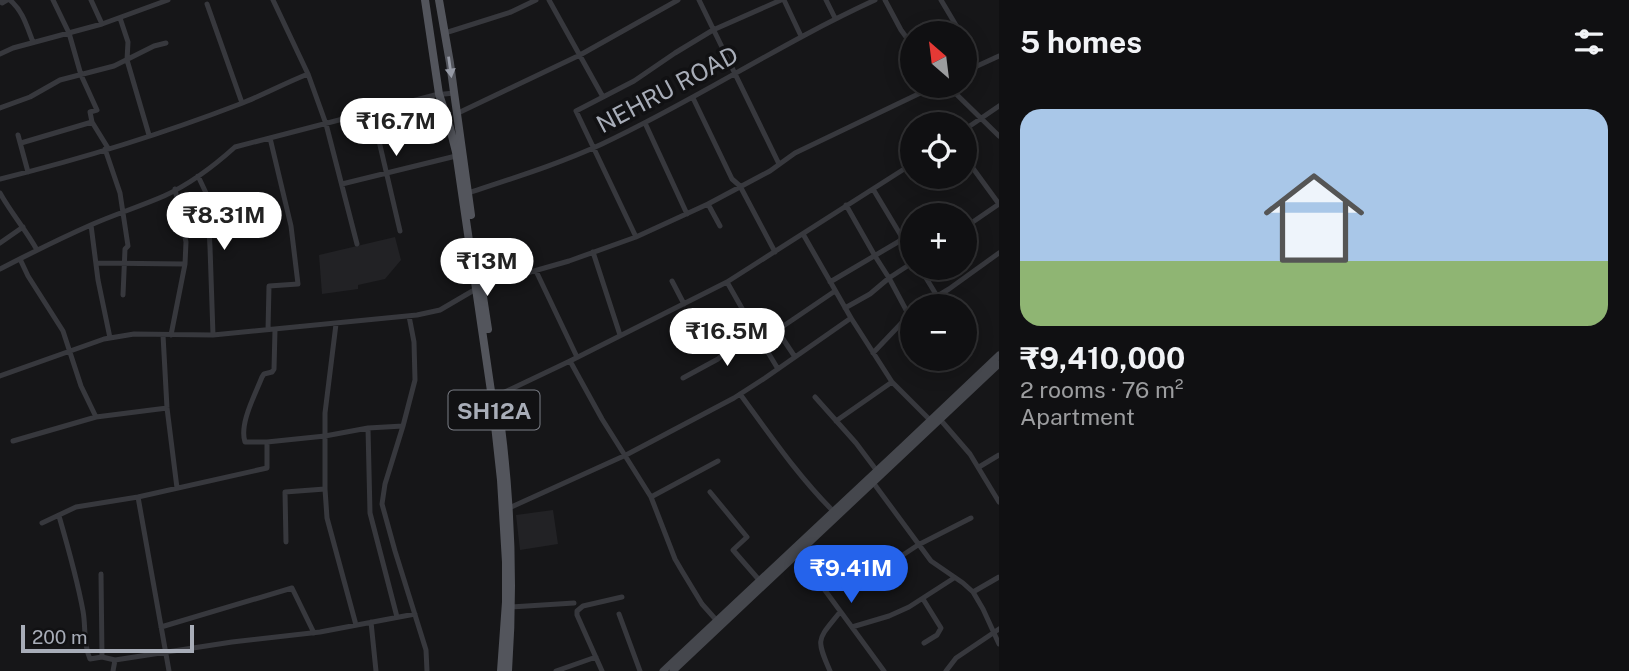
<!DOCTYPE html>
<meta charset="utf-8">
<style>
body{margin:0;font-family:"Public Sans",sans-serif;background:#19191b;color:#f1f3f6;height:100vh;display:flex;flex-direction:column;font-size:26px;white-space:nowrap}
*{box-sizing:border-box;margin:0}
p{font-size:23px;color:#9c9d9f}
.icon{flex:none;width:38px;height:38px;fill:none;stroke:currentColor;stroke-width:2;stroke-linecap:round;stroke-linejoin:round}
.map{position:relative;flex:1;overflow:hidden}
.drawer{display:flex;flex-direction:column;background:#101012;width:630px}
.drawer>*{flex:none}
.needle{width:46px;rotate:332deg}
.tools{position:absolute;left:900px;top:21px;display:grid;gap:14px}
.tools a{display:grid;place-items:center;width:77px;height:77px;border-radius:50%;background:#101012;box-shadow:0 4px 18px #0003,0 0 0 2px #303032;font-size:35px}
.scale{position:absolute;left:21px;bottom:18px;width:173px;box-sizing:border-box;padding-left:7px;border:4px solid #a8adb8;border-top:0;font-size:19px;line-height:24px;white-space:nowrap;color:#a8adb8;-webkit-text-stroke:5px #111113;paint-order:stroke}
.price{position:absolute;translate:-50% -60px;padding:0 16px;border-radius:24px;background:#fff;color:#222;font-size:23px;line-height:46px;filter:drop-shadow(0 2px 4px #0008)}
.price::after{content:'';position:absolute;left:50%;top:42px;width:21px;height:16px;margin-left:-10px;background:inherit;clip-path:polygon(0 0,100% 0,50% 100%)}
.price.on{background:#2563eb;color:#fff}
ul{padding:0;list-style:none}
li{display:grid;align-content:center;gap:14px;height:371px;padding:0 21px}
li span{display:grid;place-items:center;height:217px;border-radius:21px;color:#555}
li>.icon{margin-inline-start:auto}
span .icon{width:126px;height:126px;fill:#fffc;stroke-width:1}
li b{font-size:30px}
h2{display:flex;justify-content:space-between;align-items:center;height:84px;padding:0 21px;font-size:30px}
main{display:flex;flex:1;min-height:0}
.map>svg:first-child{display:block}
.built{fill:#222225}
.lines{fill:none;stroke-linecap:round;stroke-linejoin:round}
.street{stroke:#37383d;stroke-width:5}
.secondary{stroke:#45474d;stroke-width:7}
.primary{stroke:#53555c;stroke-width:8}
.oneway{fill:#979ba6}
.labels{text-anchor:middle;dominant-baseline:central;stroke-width:7;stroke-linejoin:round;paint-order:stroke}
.shield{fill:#111113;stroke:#7b7e86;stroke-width:2}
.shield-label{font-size:23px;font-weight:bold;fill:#a8adb8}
.street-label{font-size:24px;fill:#a8adb8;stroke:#111113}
</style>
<main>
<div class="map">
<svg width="999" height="671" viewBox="0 0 999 671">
<rect width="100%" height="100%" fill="#161618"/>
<path class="built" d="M395,237L401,260L385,279L358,285V289L322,294L319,255Z
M553,510L558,544L520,550L516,515Z"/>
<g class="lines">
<path class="street" d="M10,0C23,11 27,27 33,42
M53,0L69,33L81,75L97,110L90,112L92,122
M91,0L102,24
M273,0L308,74L326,124L357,244
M549,0L603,97
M699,0L779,164
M784,0L801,36
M826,0L835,18
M885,0L901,30L912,45
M941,0L960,32
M0,1L2,3L7,0
M207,4L242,103
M120,18L128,42L127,60L149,135
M445,33L511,12L536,0
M0,54L13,48L102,24L168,0
M964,72L999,56
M948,86L999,136
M693,98L732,179L740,186L775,252
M0,108L30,97L60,80L114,66L154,46L166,43
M372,111L400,231
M456,114L580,55L678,0
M645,123L687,214
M964,130L999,106
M18,135L28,172
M21,143L92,122L108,148
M105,149L120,193L128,246L125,249L123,295
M964,156L999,204L964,228
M198,176L207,195L210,247L213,335
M0,179C81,159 162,134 240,104C263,95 285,83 308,74
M342,184L456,156
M873,189L912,254
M0,193C11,213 26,230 37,250
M468,193C513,178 559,164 602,144C696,100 781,43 875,0
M708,204L720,226
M846,205L875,256L889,278L912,321
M91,225L98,280L110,338
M803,234L851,318L892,382L930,420
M636,237L576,111L634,81L675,53L713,30L781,0
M0,243L23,227
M593,252L620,335
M20,259L28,276L63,331L81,386L96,417
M96,263L185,264
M920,268L937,296
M0,269C31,253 61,238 93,224C116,214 141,206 164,196C190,184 214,166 235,147L435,95L454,93
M536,271L577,357
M672,281L684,304
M727,282L752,326L778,369
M830,282L903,239
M921,306L949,289L999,253
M845,308L870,294L889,278L912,263
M409,316L414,342L415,380L403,426L385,484L382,504L395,551L426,650L427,671
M336,324L325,413V489L327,518L356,625
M268,330L269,286L298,284L291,226L270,138
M163,335L167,408L177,488
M171,335L185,264L186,242L175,189
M873,353L912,312
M795,357L779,333V329L835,291
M570,361L602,419L651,497L675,559L682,571L702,604L718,622
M0,376L104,339L134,334L213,335L417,315L440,310L481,286L569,261L636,237L708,204L770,171L795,153L935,86
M683,378L718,359L735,343L756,333
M740,394C770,435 798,476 834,512
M815,397L856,443L877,471
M492,398L570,361L727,282L912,164
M938,417L970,454L999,502
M836,421L892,382
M368,428L370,513L397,617
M13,441L96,417L167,408
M267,442H245C239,424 255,395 262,377L264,374L272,372L274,369L275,330
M979,467L999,455
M872,481L931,561L963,583L973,592L983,609L999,644
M710,492L747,537L733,550L760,581
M138,497L169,671
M651,497L718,461
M509,508L626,455L734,398L765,378L851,318
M59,516C68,547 77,578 83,611C86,627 83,644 90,659L102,657L115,660L113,671
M42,523L76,507L138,497L267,468V442L325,436L368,428L403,426
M286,542L285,492L325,489
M797,555L816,578L884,671
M101,574L102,657
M874,574L918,545L971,518
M973,592L999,577
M923,599L941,628L937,635L924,643
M511,607L574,603
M619,614L640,671
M371,622L376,671
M161,627L292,588L314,633
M852,627L889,616L909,607L954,578
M115,660L232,642L320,632L415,614
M556,671L596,657
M602,671L577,615V611L583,606L622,597
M830,671C815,637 818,640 840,612
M946,671L956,658L999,629"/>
<path class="secondary" d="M663,671L902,447L999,355
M673,671L999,364"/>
<path class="primary" d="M425,0L439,94L450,128L456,152L492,398L501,480L506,562V602L501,671
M439,0L450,63L471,215
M475,245L488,329
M500,419C511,503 514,586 508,671"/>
</g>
<defs><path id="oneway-solid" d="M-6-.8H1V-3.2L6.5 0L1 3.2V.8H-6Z" transform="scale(1.75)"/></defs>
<use class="oneway" href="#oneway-solid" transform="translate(450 67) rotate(82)"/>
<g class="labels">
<rect class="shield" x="448.5" y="390.5" width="91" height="39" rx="5"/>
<g class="shield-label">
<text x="494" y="410">SH12A</text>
</g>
<g class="street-label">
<text transform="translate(667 89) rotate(-28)">NEHRU ROAD</text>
</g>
</g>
</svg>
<div class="tools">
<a><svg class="needle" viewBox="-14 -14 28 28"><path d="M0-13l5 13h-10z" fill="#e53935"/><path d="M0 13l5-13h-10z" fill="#9c9d9f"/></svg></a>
<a><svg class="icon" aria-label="locate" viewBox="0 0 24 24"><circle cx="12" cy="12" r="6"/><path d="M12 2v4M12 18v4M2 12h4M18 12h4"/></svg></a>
<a>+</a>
<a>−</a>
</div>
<div class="scale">200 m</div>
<b class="price" style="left:396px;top:158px">₹16.7M</b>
<b class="price" style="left:224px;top:252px">₹8.31M</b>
<b class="price" style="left:487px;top:298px">₹13M</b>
<b class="price" style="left:727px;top:368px">₹16.5M</b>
<b class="price on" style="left:851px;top:605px">₹9.41M</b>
</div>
<section class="drawer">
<h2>5 homes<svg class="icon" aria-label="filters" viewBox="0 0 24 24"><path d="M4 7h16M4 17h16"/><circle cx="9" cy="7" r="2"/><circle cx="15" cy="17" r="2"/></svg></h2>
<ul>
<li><span style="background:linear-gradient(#a9c7e8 70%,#8fb573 0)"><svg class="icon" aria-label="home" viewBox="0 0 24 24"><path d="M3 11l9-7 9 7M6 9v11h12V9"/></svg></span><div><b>₹9,410,000</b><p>2 rooms · 76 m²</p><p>Apartment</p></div></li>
</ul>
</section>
</main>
